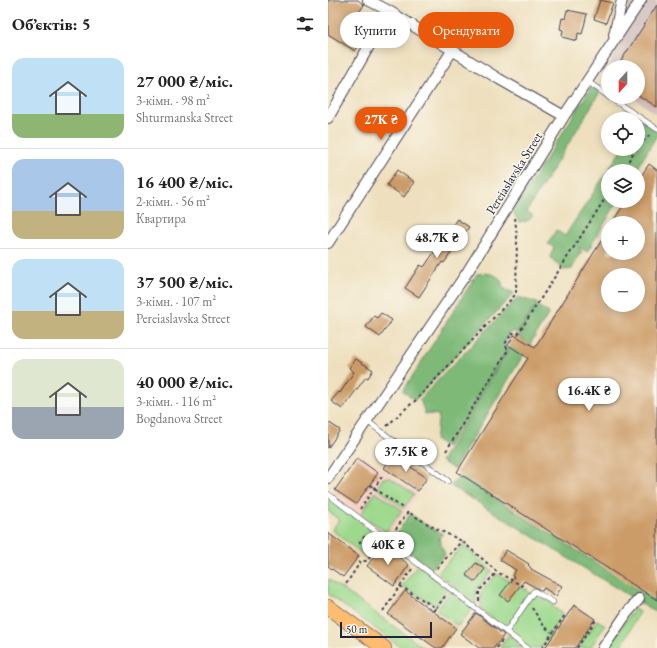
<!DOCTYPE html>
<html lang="uk">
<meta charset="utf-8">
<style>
body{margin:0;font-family:"EB Garamond",serif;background:#f2f2f2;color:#222;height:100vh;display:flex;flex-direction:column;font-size:15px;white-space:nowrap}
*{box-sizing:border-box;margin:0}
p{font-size:13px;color:#767676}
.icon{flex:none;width:22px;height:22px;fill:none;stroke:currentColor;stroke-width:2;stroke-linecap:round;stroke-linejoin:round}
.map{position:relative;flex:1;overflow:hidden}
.drawer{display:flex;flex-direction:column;background:#fff;width:328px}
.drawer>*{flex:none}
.hud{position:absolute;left:12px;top:12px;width:257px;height:36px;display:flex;gap:8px}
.needle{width:26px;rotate:201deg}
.controls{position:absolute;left:273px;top:60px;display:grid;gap:8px}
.controls a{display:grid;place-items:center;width:44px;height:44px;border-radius:50%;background:#fff;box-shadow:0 2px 10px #0003;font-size:20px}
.scale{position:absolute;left:12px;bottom:10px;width:92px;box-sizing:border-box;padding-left:4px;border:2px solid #22223b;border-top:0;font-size:11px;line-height:14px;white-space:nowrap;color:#22223b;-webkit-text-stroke:3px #fbf7ec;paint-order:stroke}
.price{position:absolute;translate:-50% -34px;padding:0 9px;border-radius:14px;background:#fff;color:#222;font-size:13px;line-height:26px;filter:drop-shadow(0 1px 2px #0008)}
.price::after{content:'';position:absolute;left:50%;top:24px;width:12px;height:9px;margin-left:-6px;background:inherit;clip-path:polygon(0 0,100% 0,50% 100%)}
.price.current{background:#ea580c;color:#fff}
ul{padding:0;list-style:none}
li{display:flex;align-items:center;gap:12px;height:100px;padding:0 12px}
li+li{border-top:1px solid #e0e0e0}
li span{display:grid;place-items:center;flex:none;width:112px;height:80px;border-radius:12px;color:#555}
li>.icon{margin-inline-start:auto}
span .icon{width:48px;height:48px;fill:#fffc;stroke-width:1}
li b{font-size:17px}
h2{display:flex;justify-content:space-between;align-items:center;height:48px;padding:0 12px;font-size:17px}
.tag{padding:0 14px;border-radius:18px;background:#fff;box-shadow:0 2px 10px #0003;font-size:14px;line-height:36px}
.tag.current{background:#ea580c;color:#fff}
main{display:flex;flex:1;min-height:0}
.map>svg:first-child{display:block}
.built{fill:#f5d2c3}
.industrial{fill:#d1bfbd}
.green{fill:#9dd98d;stroke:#607e64}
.forest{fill:#7eb978;stroke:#506e5a}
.building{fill:#cc9c67;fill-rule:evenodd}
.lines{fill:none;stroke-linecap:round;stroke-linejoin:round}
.service-casing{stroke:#413e4f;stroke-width:6}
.minor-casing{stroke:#413e4f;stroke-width:12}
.primary-casing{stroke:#413e4f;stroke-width:16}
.path{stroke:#413e4f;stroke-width:2;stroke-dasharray:3 3;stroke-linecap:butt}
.service{stroke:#fff;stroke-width:5}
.minor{stroke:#fff;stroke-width:10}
.primary{stroke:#fdbc70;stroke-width:15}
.labels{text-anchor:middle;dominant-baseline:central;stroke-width:3;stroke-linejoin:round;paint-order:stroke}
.street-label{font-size:13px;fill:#22223b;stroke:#fbf7ec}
</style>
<main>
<section class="drawer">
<h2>Об’єктів: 5<svg class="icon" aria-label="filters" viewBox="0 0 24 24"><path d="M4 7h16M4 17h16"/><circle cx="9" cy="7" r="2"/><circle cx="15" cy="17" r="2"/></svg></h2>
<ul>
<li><span style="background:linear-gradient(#bfe0f5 70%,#8fb573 0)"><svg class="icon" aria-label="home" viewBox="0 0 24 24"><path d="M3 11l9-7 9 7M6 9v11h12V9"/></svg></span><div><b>27 000 ₴/міс.</b><p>3-кімн. · 98 m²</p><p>Shturmanska Street</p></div></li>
<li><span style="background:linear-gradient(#a9c7e8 65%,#c2b280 0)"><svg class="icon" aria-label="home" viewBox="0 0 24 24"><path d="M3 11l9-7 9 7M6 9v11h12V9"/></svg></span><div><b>16 400 ₴/міс.</b><p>2-кімн. · 56 m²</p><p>Квартира</p></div></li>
<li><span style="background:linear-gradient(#bfe0f5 65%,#c2b280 0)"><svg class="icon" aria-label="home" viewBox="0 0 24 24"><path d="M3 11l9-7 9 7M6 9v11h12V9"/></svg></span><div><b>37 500 ₴/міс.</b><p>3-кімн. · 107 m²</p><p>Pereiaslavska Street</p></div></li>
<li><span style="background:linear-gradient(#dfe7d0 60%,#9aa5b1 0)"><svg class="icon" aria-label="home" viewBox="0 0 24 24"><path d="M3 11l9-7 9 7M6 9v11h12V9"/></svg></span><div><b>40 000 ₴/міс.</b><p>3-кімн. · 116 m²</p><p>Bogdanova Street</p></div></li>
</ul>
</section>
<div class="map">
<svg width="329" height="648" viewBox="0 0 329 648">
<rect width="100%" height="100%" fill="#fbf7ec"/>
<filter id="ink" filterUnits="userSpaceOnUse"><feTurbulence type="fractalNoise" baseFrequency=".025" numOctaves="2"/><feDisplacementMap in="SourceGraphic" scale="8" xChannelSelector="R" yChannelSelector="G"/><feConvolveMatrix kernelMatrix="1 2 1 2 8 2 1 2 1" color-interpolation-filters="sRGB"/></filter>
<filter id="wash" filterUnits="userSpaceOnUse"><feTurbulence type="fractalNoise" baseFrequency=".012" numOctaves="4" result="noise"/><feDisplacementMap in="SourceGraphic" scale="16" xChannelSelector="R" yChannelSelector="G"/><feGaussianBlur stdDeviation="0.9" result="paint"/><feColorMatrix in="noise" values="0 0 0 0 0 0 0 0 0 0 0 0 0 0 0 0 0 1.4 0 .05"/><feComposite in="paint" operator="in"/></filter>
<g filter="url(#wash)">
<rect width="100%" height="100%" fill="#eee0be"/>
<path class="built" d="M32,454L91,494L59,537L4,494Z"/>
<path class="industrial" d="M303,0H329V115L305,97H310V67H281Z"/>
<path class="green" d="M56,477L59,479L61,477L86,494L76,508L49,488Z
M47,492L74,510L58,532L33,514Z
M3,498L53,538L38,557L4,530L11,520L0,511V502Z
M135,545L164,571L148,590V605L110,573Z
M90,565L120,589L108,606L74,586Z
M169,574L203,593L178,629L153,610V592Z
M0,579L96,648H74L0,594Z
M123,591L145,608L130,626L108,610Z
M206,593L224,603L225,607L235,614L213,648H200L179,632Z
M306,609L311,612L293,648H280Z
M269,620L277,625L262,648H250Z
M180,635L197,648H172Z"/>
<path class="forest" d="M264,86L272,92L199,211L205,216L199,221L190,222L191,220L188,218L185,211Z
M314,119L329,130V135L308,171H280V201H290L259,252L251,247L254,254L252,253L244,269L235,270L222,257L226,247L220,244L228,230L237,236L294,149H310V125Z
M149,274C161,272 174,274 175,288L186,293L87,400L75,391Z
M190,297L209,303L208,305L221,313L126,469L113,461L182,347L190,352L197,341L190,336L207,307L190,333L183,331L176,344L179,350L119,447L107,440L111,415L97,414L92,399Z
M131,475L329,602V613L123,486Z
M82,514L98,525L115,534L111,538L117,555L103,569L65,539Z"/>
<g id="blocks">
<path class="building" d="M0,0H30L36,5L27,18L42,27L27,51L0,34Z
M272,0L285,3L278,23L266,19Z
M329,5V107L310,95V67H289Z
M239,10L259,14L254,34L250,33L249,41L234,37L235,30L232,29L234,18L237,19Z
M321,164L329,170V600L129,472L200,358L180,345L186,335L207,347L280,230V253H310V223H284L298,201H310V181ZM280,275H310V305H280Z
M69,170L86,182L76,197L59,185Z
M129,219L141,227L116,263L114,262L91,297L77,288L92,265L96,267Z
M53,313L64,320L52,337L38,327L46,316L49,318Z
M28,359L45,370L40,378L38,377L14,409L3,401L11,392L12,393L26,372L21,368Z
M0,422L12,430L0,448Z
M65,455L99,478L90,491L56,468Z
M29,458L50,473L28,504L7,490Z
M0,533L31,556L15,577L0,566Z
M55,545L81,565L66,586L39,566Z
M178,550L201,564L200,565L203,568V569L234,586L228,596L216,588L214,591L196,581L180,601L172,595L186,577L184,576L188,570L172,560Z
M148,563L157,569L147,582L138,575Z
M77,591L128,628L114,648H108L60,614Z
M246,605L267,619L247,648H217Z
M148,613L176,635L166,648H151L132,634Z"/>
</g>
</g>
<g filter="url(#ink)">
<use href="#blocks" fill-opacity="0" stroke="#413e4f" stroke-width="1"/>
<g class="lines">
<g class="service-casing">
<path id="service" d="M259,81L280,96
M281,97L329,129
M39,421L120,481
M0,494L199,648
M178,632L206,591L225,602"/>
</g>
<g class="minor-casing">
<path id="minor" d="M40,0L61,11L171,79L236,116
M286,35L294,0
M0,118L61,11
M0,243L124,51
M0,478L140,271L236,116L313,0
M275,648L299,613L311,599"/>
</g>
<g class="primary-casing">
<path id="primary" d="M0,607L56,648"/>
</g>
<path class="path" d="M310,145L319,138L322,134
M294,171L308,149
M59,426L76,410L88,400L188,294L189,238L187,217
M118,451L180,350L177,344L184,333L190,334L280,194
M42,485L76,509
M32,509L55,475
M64,534L80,512L105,527L134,541L169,572L198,588
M31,543L38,535
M109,568L134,541
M18,584L33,561H39L52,544
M72,586L108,608L118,595
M151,601V591L169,572
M204,608L216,626L223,632
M55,611L84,569
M105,611L108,608
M169,648L175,639
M214,648L237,615
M249,648L268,620"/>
<use href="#service" class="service"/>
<use href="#minor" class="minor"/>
<use href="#primary" class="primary"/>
</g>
</g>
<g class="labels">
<g class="street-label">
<text transform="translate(186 173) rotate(-58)">Pereiaslavska Street</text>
</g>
</g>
</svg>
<div class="controls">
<a><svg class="needle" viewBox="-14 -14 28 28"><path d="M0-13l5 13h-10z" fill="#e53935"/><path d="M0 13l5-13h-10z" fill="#767676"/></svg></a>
<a><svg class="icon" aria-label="locate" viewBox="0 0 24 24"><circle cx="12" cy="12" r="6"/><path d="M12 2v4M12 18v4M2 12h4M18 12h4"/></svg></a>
<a><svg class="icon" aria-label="layers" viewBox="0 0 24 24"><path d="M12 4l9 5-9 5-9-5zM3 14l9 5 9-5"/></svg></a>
<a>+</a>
<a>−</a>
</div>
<div class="scale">50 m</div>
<b class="price current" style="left:53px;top:141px">27K ₴</b>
<b class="price" style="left:109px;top:259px">48.7K ₴</b>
<b class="price" style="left:261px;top:412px">16.4K ₴</b>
<b class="price" style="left:78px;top:473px">37.5K ₴</b>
<b class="price" style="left:60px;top:566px">40K ₴</b>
<div class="hud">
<a class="tag">Купити</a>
<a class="tag current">Орендувати</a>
</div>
</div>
</main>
